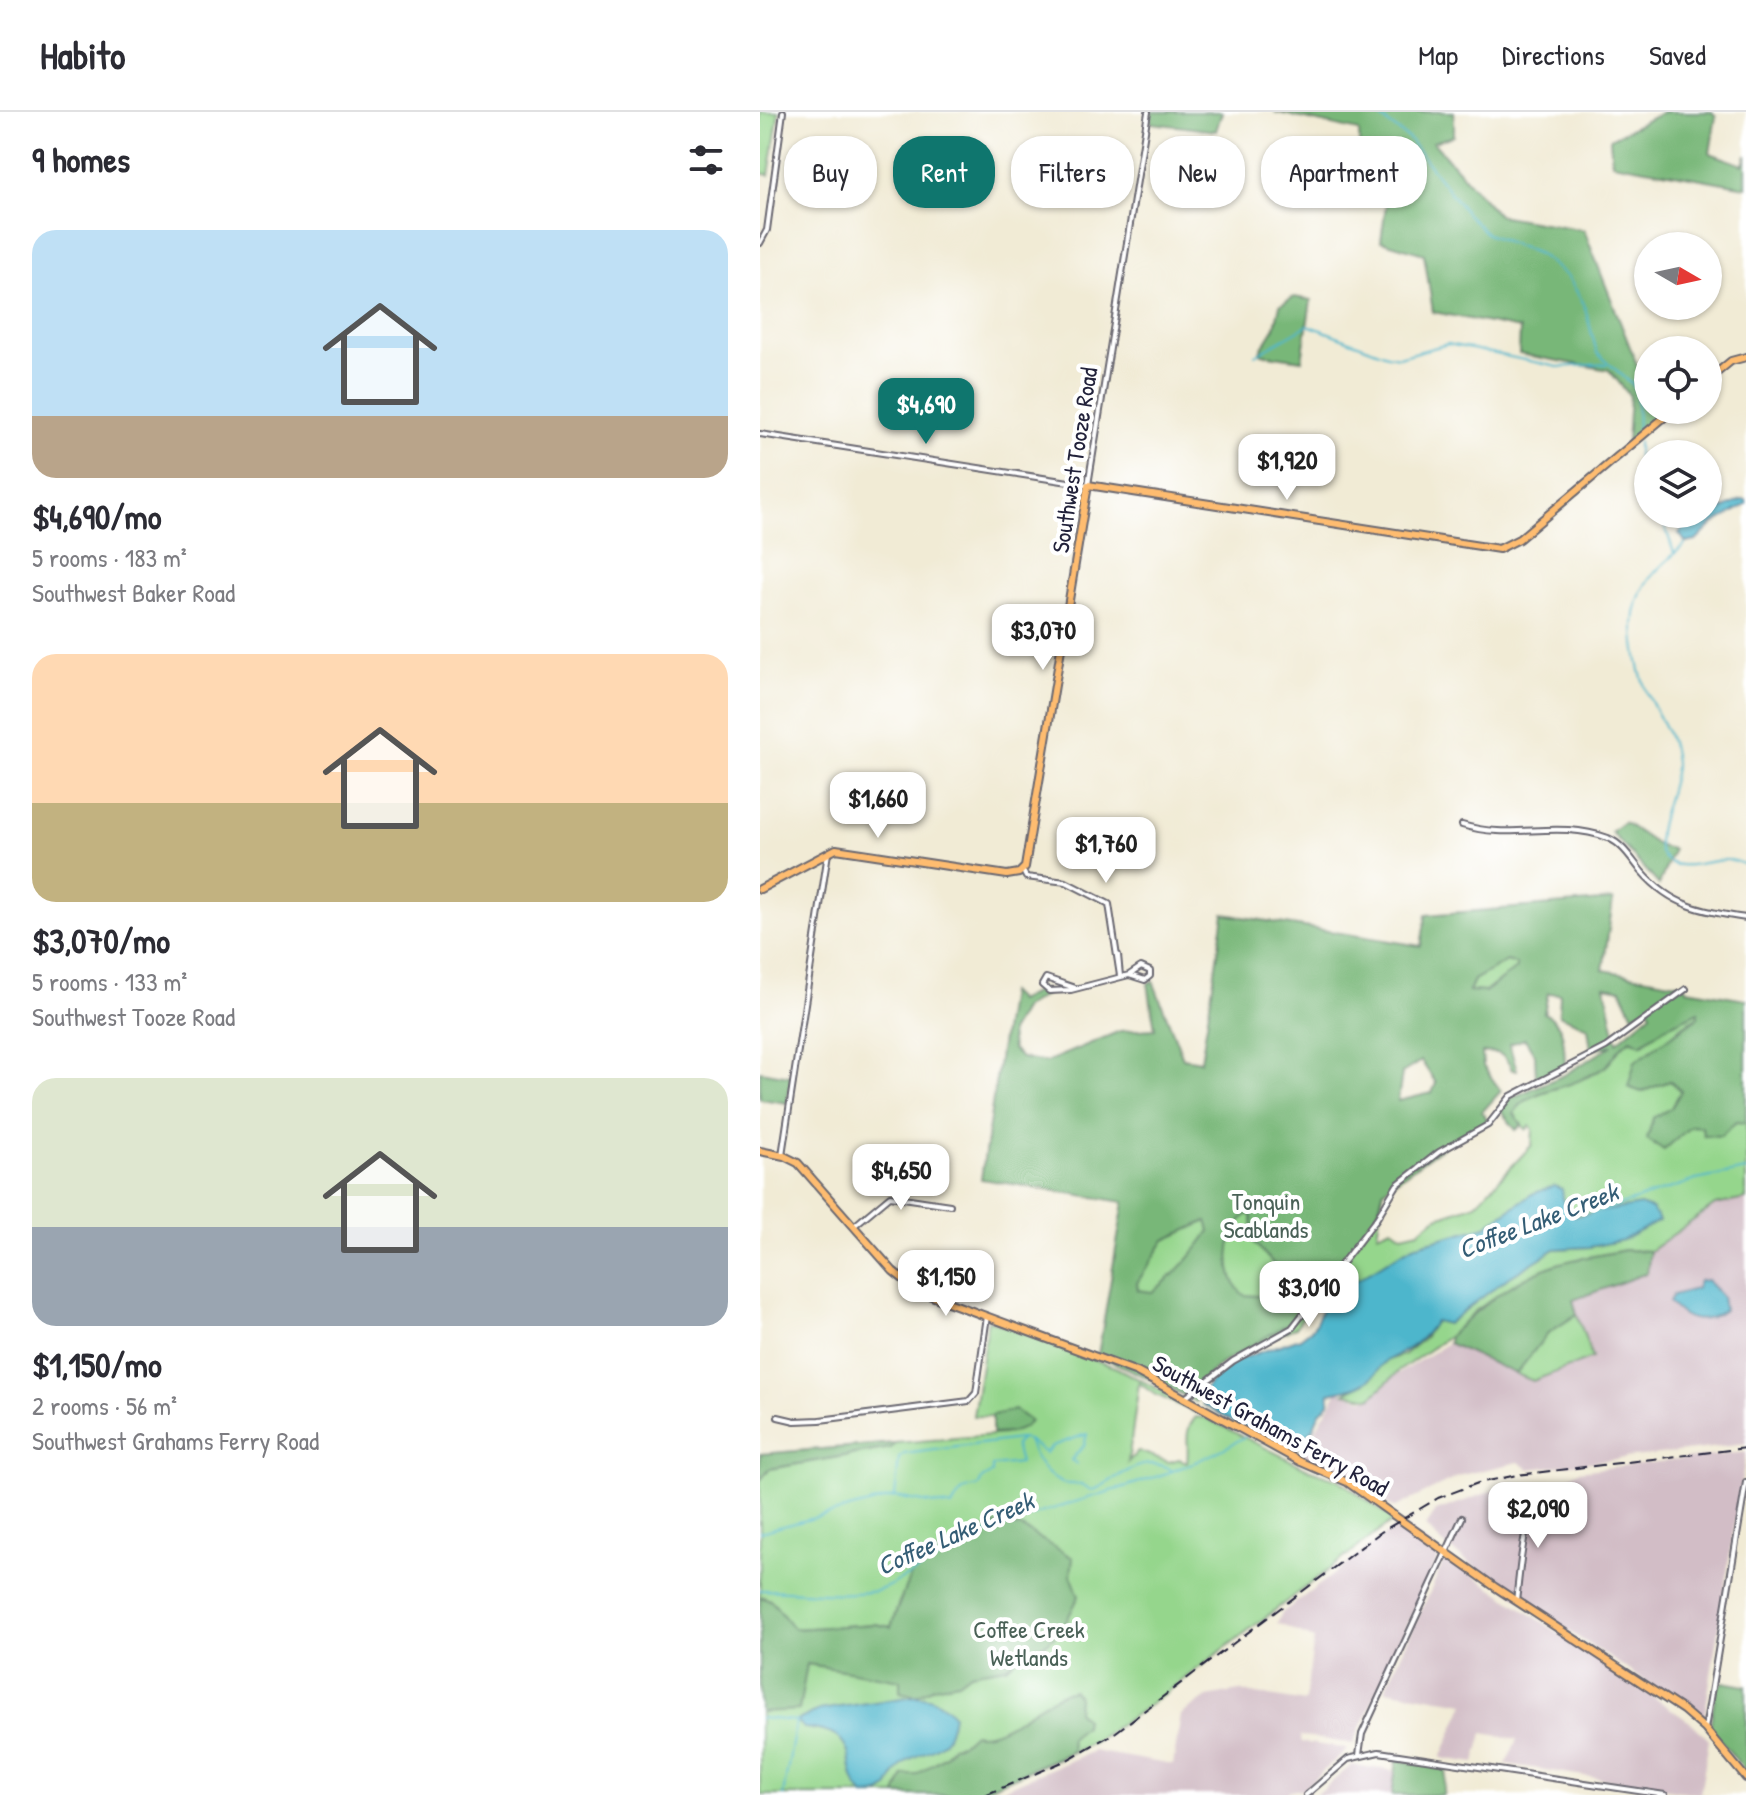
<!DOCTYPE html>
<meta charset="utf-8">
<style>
body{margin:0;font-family:"Patrick Hand",sans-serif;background:#f7f7f7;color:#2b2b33;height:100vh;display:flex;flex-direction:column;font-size:30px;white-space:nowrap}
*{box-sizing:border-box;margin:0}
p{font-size:26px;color:#7c7c81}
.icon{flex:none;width:44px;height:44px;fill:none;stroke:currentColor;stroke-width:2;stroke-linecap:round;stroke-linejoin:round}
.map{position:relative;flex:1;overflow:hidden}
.details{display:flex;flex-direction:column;background:#fff;width:760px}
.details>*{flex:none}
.guide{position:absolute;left:24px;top:24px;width:760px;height:72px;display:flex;gap:16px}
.needle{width:52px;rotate:99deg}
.fabs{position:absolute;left:874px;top:120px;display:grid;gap:16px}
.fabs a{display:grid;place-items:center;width:88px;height:88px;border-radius:50%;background:#fff;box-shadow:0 2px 6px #0004;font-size:40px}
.price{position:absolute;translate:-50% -68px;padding:0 18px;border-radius:16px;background:#fff;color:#222;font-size:26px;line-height:52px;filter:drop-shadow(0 2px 4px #0008)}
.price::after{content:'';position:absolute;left:50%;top:48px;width:24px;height:18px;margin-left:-12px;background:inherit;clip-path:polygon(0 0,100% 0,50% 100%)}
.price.selected{background:#0f766e;color:#fff}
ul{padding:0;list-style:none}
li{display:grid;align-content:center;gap:16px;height:424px;padding:0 32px}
li span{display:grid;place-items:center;height:248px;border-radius:24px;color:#555}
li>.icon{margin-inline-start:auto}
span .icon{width:144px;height:144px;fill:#fffc;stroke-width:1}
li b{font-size:34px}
h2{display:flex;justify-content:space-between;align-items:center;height:96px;padding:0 32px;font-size:34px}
.chip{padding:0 28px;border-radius:32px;background:#fff;box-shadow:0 2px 6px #0004;font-size:28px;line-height:72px}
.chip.selected{background:#0f766e;color:#fff}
header{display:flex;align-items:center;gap:48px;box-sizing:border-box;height:112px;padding:0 40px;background:#fff;border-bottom:2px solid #e1e1e2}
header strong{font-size:38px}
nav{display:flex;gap:44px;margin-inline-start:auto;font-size:28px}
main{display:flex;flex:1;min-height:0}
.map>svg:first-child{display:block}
.industrial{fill:#d2bdc6}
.green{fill:#95d68c;stroke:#5c7c64;stroke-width:2}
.forest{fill:#78b778;stroke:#4d6c5a;stroke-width:2;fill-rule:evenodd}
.water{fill:#4eb6cc;stroke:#386c84;stroke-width:2}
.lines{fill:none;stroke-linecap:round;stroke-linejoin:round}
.stream{stroke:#4eb6cc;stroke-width:2}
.minor-casing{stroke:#6a6871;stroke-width:8}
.major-casing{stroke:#6a6871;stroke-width:10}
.minor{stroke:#fff;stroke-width:4}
.major{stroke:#febc70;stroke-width:6}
.rail{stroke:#22223b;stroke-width:2;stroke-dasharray:12 6;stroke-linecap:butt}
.labels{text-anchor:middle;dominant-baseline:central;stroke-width:8;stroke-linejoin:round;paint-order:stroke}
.street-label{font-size:24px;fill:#22223b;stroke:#fff}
.park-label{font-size:24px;fill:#4a6157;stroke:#fff}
.water-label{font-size:26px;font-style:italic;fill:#345d75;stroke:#fff}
</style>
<header>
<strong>Habito</strong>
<nav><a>Map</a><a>Directions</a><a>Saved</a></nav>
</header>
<main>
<section class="details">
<h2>9 homes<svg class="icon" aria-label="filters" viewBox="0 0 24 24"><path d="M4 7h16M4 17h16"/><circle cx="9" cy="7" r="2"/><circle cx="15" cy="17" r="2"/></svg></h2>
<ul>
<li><span style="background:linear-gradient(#bfe0f5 75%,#b9a48a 0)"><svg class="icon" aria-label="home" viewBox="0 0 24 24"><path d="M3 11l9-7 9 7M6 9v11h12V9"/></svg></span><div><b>$4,690/mo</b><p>5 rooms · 183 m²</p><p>Southwest Baker Road</p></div></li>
<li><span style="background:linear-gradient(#ffd9b3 60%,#c2b280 0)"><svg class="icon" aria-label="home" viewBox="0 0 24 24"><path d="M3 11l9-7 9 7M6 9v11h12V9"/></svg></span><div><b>$3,070/mo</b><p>5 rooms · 133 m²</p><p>Southwest Tooze Road</p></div></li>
<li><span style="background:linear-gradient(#dfe7d0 60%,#9aa5b1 0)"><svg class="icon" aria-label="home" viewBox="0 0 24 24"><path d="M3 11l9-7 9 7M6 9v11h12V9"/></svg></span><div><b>$1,150/mo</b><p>2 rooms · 56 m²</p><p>Southwest Grahams Ferry Road</p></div></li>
</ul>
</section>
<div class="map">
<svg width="986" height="1683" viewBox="0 0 986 1683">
<rect width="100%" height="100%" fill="#fff"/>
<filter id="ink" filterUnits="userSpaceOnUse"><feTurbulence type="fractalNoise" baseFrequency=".0125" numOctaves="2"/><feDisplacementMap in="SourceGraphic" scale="16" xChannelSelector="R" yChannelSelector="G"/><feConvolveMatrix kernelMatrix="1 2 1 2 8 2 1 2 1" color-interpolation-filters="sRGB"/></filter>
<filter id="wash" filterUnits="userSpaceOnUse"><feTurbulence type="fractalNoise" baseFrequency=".006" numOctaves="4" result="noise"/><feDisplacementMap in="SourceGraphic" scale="32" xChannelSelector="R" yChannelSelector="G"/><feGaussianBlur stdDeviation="1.8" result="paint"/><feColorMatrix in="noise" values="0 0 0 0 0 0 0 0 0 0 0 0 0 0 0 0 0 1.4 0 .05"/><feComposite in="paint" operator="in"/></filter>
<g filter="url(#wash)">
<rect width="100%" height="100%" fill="#f1ebd5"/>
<path class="industrial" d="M986,1087V1332L769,1357L759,1350L702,1363L634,1396L588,1366L539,1346L578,1279L603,1287L611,1286L630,1267L688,1231L773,1269L832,1246L812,1189L886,1161L890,1139L916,1118L955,1093Z
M986,1340L944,1607L764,1490L680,1430L666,1414L676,1399L738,1377L807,1367L818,1359Z
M640,1412L678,1439L679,1444L593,1632L540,1624L542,1630L588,1637L543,1677L528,1679V1683H228L333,1639L413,1653L421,1603L447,1585L480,1579L545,1590L554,1527L517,1511L522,1501Z
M689,1447L933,1612L949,1628L940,1682L746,1652L757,1627L723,1621L715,1651L681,1646L705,1591L625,1578L684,1449Z
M592,1653L636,1659L632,1683H556Z"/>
<path class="green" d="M0,0H19L9,63L0,61Z
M747,849L756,852V856L725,880L709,879L714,868Z
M986,887V1087L955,1093L890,1139L865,1138L798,1152L764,1167L715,1199L689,1224L639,1259L611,1286L585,1281L613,1264L625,1249L643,1243L664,1226L675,1208L687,1212L745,1168L795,1137L830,1135L863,1128L860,1098L834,1102L586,1174L566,1189L569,1177L592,1160L579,1152L536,1215L461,1251L440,1273L436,1290L371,1256L364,1090L631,1032L617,1122L632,1116L642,1123L659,1119L675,1106L716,1092L772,1033L773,1017L770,1014L766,1018L753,1001C771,975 802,979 824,966C831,963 840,959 846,954C856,945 858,934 871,927L881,932L905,915L938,900V904L919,916L868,975L873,977Z
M817,1202L832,1246L773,1269L756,1262L787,1222Z
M228,1208L357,1256L435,1296L434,1300L394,1282L379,1271L368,1350L378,1339L409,1350L419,1347L427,1350C430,1330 422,1321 436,1305L446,1306L550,1358L579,1368L634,1408L391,1592L332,1631L299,1646L211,1683H0V1541L144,1564L158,1452L139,1490L131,1515L115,1512L33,1517L11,1488L0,1484V1369L9,1357L130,1336L136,1331L244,1322L260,1305L213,1304Z"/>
<path class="forest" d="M392,0H462L456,19L391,11Z
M514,0H694V24L673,30L738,103L824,118L888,281V298H895L898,305L867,330L870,284L849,258L759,242L760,217L673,200L664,142L621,129L631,56L600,49L599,19Z
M903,0H952L956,4L950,41L983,53L986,43V75L852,51L850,27Z
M534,185L551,188L542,248L502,242L500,239L515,215L520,193Z
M864,710L899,734L913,737L899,773L851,720Z
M853,788L843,858L922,872L927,877L986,887V1011L976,1010L961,1024L943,1023L942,1015L931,1014L904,1038L887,1027L893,1006L911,996L921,979L910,969L881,980L868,975L875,949L938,905V900L905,915L881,932L871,927C858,934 856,945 846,954C840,959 831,963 824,966C802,979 771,975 754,1001L762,1013L756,1018L740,998L748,987L804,963L853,933L831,938L828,915L799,903L800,882L788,881L784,901C806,912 804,931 805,954L776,966L775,943L765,927L749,932L757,958H752C745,942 739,939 722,941L723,954L741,979L722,1000L728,1009L698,1024L624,1077L616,1106L534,1208L461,1252L424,1283L338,1243L364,1090L221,1067L249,880L258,889L282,877L286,882L264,896L250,920L252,937L261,946L286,950L360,919L395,917L388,871L393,869L423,946L441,949L464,802L661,834L666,803ZM747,849L756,852V856L725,880L709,879L714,868ZM845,874L861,877L873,903L888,895L891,901L857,930ZM661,949L676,971L672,981L638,989L642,961ZM488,1102L492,1104L493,1129L517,1156L516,1179L511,1185L484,1183C462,1166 466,1117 488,1102ZM447,1109L450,1119C434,1142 415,1164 392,1180L378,1178L377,1171L405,1128Z
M0,959L31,964L27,991L0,987Z
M865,1138L890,1139L887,1161L813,1188L817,1202L787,1222L756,1262L688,1231L689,1224C719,1195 756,1165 797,1152C819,1145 843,1143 865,1138Z
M255,1298L270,1309C262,1321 245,1322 232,1322V1303Z
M136,1331L131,1336L9,1357L0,1369V1342Z
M237,1412L262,1416L313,1446L311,1463L319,1484L303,1516L286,1532L267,1537L246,1555L210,1561L198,1570L174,1575L156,1584L140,1580V1568L47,1552L39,1598L0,1600V1485L11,1488L34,1517L115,1512L131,1515C136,1500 149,1462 158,1452C166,1444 224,1417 237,1412Z
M963,1570L986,1574V1660L950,1615L956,1576Z
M313,1578L318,1584L317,1600L325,1607L324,1614L310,1626L312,1639L306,1642L212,1683H136L144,1663H156L185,1644L192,1634L201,1632L213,1621C243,1629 281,1584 313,1578Z
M637,1648L687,1656L683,1683H632Z"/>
<path class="water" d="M981,388H986V393L953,412L936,429L926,431L919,421L923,416Z
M794,1074L802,1077L804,1095L815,1104L880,1093L892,1097L899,1109L863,1128L830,1135L795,1137L745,1168L687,1212L675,1209C662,1230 649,1237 628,1248C622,1251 619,1257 615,1262C601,1277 586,1277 570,1281L569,1291L560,1300L553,1317L546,1323L543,1335C507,1334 473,1309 442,1292L443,1280L452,1267L475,1249L540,1226L553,1216L566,1189L586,1174L653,1134L726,1114L772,1082Z
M947,1168L962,1185L964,1198C943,1214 925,1210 909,1190L913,1183L936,1177L939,1169Z
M156,1584C172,1585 184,1590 193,1603C187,1644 170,1633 146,1650C124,1666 139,1683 104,1683C76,1656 110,1622 44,1616L36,1609L59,1598Z"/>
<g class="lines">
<path class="stream" d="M613,0L649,27L707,102L727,122L779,142L808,165L824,192L837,241L873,273L877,282L878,324
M495,243L548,213L627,243L639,245L688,232L798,255L847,252
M878,330V349L888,375
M901,402L914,441
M925,432C898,458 877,468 874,511C873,532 880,564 888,583C899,607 913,623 915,651C916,676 887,727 903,745C918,763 950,746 968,748C974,748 980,751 986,753
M830,1103L936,1068L986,1058
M268,1328L285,1341L292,1334L327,1322L324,1333L311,1348L317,1352
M135,1384L139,1346L144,1342L259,1327
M0,1420L135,1385L192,1395C199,1381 202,1376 219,1374L222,1367L232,1361V1354L260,1351L255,1333L261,1327L268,1328C274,1346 284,1363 302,1371C308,1373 315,1371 321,1373C327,1376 330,1380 338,1376C361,1364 385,1341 411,1358
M0,1478C37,1478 79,1485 116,1479C133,1476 188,1439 208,1430C298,1385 402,1376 486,1324
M0,1606L36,1609L23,1683"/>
</g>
</g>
<g filter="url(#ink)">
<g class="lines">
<g class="minor-casing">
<path id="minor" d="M0,131L7,118L23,0
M0,322L328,373L388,0
M702,713C753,729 795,707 848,726C863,732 872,748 882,760C911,794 944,800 986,806
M263,759L266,765L306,770L349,792L360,864
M358,843L360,864
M381,855L390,859V864L385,868L369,863Z
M315,876L286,866L282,873L289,879L311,878L369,863
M22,1043L68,741
M94,1114L130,1084L190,1093
M425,1286L473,1249L532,1216L617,1106L637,1073L679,1040L728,1013L751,984L846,935L926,877
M18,1305L35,1309L60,1308L209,1289L216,1281L227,1204
M756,1489C760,1462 763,1385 789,1376
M945,1617L986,1370
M599,1643L602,1622L702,1406
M546,1683L588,1647L619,1640L905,1683"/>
</g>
<g class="major-casing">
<path id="major" d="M948,268L971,249L986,245
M0,777L76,737L247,763L259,761L265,755L328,373L739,437L759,427L913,298
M0,1039L24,1044L38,1051L133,1159L158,1179L377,1260L541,1350L587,1370L735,1475L923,1598L945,1617L986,1666"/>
</g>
<use href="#minor" class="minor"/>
<use href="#major" class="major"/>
<path class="rail" d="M225,1683L307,1648L356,1620L621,1420L678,1386L718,1371L757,1363L986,1336"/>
</g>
</g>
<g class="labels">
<g class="street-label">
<text transform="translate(314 348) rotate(-81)">Southwest Tooze Road</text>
<text transform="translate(511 1313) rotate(29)">Southwest Grahams Ferry Road</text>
</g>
<g class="park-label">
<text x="506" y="1089">Tonquin<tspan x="506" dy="28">Scablands</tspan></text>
<text x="269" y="1517">Coffee Creek<tspan x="269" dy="28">Wetlands</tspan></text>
</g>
<g class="water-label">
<text transform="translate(778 1108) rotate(-21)">Coffee Lake Creek</text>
<text transform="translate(195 1421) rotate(-24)">Coffee Lake Creek</text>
</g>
</g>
</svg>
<div class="fabs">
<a><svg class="needle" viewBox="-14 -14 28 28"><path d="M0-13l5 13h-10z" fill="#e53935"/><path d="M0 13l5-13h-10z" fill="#7c7c81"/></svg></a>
<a><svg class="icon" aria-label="locate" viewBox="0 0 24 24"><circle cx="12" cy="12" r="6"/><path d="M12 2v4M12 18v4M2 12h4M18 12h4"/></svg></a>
<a><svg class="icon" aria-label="layers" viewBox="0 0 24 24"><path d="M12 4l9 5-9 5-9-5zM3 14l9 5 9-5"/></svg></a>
</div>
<b class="price selected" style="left:166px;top:334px">$4,690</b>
<b class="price" style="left:527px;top:390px">$1,920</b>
<b class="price" style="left:283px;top:560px">$3,070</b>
<b class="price" style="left:118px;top:728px">$1,660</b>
<b class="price" style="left:346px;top:773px">$1,760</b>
<b class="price" style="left:141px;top:1100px">$4,650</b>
<b class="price" style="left:186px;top:1206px">$1,150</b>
<b class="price" style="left:549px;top:1217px">$3,010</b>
<b class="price" style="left:778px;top:1438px">$2,090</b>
<div class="guide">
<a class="chip">Buy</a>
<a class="chip selected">Rent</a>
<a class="chip">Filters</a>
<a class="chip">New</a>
<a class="chip">Apartment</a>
</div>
</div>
</main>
